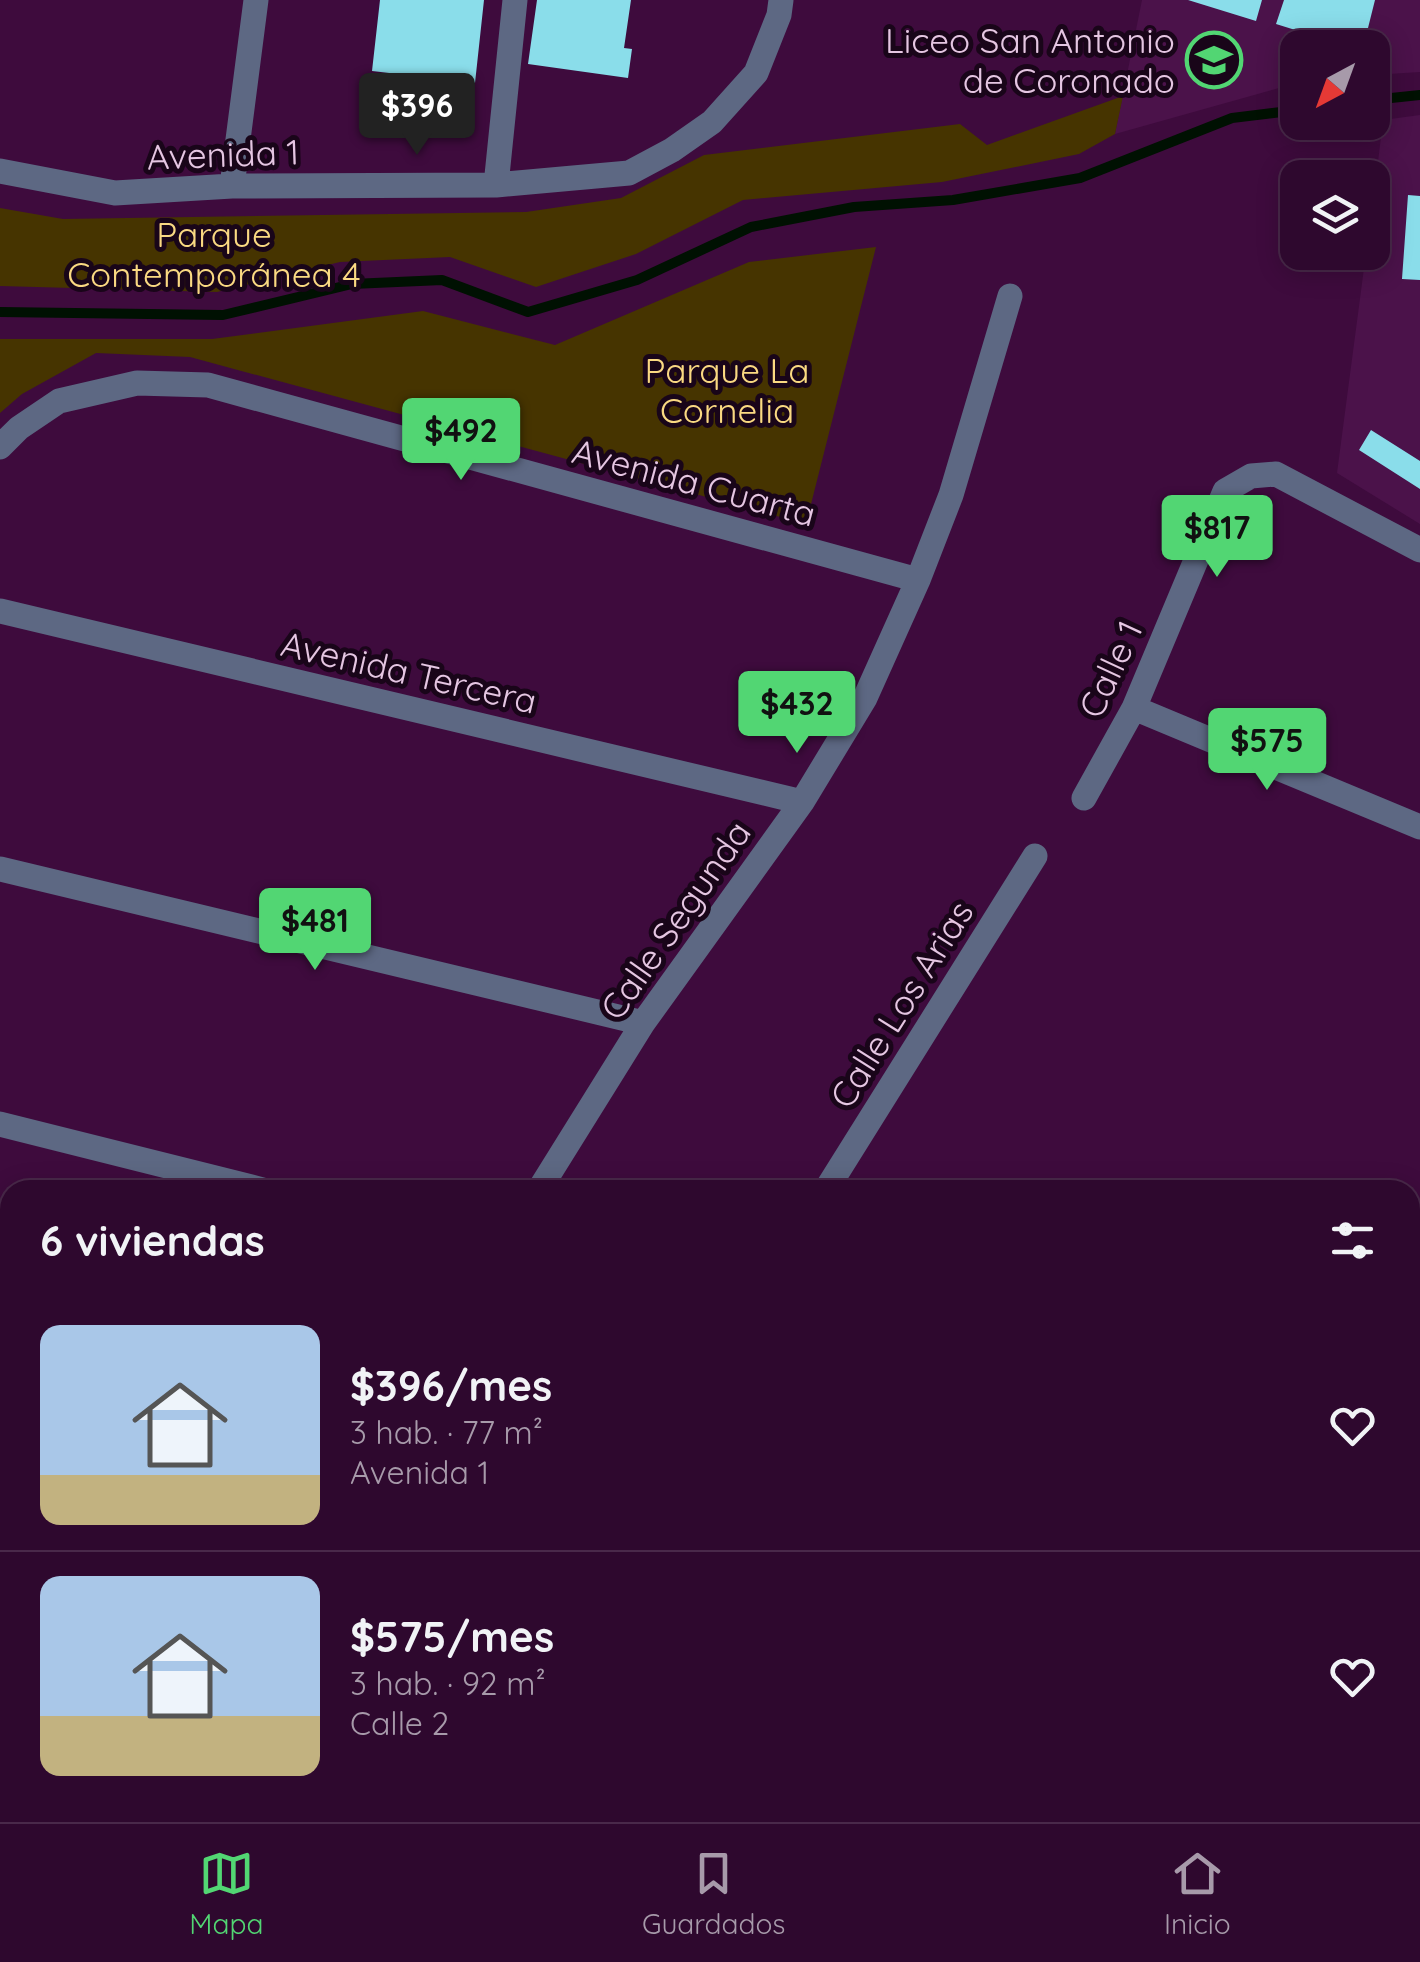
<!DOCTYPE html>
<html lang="es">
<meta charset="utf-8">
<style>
body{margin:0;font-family:Quicksand,sans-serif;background:#3a163a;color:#f1f3f6;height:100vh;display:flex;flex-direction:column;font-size:38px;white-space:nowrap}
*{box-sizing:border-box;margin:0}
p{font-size:32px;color:#a79aaa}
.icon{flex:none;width:55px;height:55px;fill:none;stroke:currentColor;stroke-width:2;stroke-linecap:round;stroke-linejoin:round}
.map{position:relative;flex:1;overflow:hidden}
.drawer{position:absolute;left:0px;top:1180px;width:1420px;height:642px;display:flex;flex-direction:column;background:#2e082e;border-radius:30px 30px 0 0;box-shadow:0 5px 25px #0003,0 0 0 2px #49294a}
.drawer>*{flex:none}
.needle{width:65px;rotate:221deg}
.buttons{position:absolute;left:1280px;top:30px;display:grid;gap:20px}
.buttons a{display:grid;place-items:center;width:110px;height:110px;border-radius:20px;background:#2e082e;box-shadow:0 5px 25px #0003,0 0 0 2px #49294a;font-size:50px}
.price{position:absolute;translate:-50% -85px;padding:0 22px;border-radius:10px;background:#52d673;color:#111;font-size:32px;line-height:65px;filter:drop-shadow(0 2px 5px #0008)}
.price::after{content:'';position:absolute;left:50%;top:60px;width:30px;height:22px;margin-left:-15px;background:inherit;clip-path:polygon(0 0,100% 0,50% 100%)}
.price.on{background:#222;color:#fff}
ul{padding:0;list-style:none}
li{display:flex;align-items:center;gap:30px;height:250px;padding:0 40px}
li+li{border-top:2px solid #49294a}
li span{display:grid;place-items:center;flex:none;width:280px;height:200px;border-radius:20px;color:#555}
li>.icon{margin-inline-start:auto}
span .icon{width:120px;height:120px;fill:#fffc;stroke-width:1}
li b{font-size:42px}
h2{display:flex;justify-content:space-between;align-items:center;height:120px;padding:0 40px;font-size:42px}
.tab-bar{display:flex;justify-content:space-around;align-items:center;height:140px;border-top:2px solid #49294a;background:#2e082e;font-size:28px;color:#a79aaa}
.tab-bar a{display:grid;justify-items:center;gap:5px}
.tab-bar .on{color:#52d673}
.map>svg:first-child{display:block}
.built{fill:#4b124a}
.green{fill:#463400}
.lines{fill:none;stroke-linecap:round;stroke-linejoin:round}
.stream{stroke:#001102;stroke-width:10}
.building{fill:#8addea}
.minor{stroke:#5d6883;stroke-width:25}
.major{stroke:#95aae3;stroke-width:25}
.labels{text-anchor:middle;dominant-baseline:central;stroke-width:10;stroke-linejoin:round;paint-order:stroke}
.poi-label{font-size:35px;fill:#e5c6e2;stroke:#190519;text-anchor:end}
.street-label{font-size:35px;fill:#e5c6e2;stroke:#190519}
.park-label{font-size:35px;fill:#fad982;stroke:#190519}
</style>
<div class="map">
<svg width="1420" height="1822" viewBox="0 0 1420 1822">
<rect width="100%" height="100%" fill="#3e0b3d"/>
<path class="built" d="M1142,0H1420V72L1373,75L1372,48H1298L1297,83L1115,134Z
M1420,115V524L1337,473L1366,253L1372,252L1373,203L1383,120Z"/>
<path class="green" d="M1123,96L1115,134L1079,154L942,182L743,200L636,254L536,287L450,257L340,262L217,292L0,286V208L63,219L526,212L621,198L704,155L960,124L987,145Z
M876,247L806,524L190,357L96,353L22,394L0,413V339H212L423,311L555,345L749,262Z"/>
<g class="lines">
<path class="stream" d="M1372,100L1420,95
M0,312L223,315L352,284L442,280L528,312L637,280L751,227L854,207L953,200L1080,178L1232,118L1298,110"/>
</g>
<path class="building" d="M380,0H484L475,83L372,71Z
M537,0H631L624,48L632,49L628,78L528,64Z
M1188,0H1262L1256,21Z
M1284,0H1375L1363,48H1353L1276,24Z
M1408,195L1420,196V280L1402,279Z
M1371,430L1420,461V489L1359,450Z
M5,1293L10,1294V1347L0,1344V1312Z"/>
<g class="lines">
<path class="minor" d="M0,171L115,193L232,186L496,185L629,173L672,150L712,122L756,73L779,15L781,0
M496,185L515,0
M232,186L256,0
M0,447L19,428L59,401L137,383L208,385L918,580
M0,611L802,802
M1134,708L1420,827
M1084,798L1134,708L1225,491L1251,476L1276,474L1420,550
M0,869L643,1023
M0,1124L263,1190
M539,1190L643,1023L802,802L865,698L918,580L951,495L1010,296
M826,1190L1035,856
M1410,1422L1420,1408
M0,1502L10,1468
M1410,1627L1420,1614
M0,1748L10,1718
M582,1822L586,1812
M1174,1822L1178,1812"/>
<path class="major" d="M0,1419L10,1422
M1350,1812L1377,1822"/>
</g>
<defs>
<g id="school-ring" transform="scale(2.875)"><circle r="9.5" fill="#190519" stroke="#52d673" stroke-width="1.5"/><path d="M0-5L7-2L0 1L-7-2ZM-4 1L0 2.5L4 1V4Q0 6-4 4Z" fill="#52d673"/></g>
</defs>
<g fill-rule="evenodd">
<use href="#school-ring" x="1214" y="60"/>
</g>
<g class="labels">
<g class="poi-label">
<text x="1175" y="40">Liceo San Antonio<tspan x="1175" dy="40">de Coronado</tspan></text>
</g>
<g class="street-label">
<text transform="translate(223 154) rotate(-2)">Avenida 1</text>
<text transform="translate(694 482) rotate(15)">Avenida Cuarta</text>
<text transform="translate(1110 669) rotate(-65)">Calle 1</text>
<text transform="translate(409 672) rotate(13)">Avenida Tercera</text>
<text transform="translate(675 920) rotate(-55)">Calle Segunda</text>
<text transform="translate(901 1004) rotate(-58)">Calle Los Arias</text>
</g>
<g class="park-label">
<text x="214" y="234">Parque<tspan x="214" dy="40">Contemporánea 4</tspan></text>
<text x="727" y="370">Parque La<tspan x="727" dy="40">Cornelia</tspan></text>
</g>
</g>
</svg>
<div class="buttons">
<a><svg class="needle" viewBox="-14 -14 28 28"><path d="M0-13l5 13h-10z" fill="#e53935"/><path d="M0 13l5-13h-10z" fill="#a79aaa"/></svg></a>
<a><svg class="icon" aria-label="layers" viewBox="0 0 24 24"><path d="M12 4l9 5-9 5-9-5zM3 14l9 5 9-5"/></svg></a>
</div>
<b class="price on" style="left:417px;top:158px">$396</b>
<b class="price" style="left:461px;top:483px">$492</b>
<b class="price" style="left:1217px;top:580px">$817</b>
<b class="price" style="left:797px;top:756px">$432</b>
<b class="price" style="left:1267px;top:793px">$575</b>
<b class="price" style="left:315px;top:973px">$481</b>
<section class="drawer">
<h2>6 viviendas<svg class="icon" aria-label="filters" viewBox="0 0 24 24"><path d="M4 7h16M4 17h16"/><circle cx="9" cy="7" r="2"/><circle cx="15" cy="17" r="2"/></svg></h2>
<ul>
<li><span style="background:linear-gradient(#a9c7e8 75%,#c2b280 0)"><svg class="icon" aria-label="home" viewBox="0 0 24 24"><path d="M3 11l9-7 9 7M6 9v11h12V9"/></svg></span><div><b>$396/mes</b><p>3 hab. · 77 m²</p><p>Avenida 1</p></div><svg class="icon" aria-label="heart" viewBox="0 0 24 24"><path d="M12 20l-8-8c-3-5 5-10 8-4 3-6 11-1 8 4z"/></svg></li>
<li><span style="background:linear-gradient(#a9c7e8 70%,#c2b280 0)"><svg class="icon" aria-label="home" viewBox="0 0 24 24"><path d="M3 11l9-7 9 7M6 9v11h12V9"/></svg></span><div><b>$575/mes</b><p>3 hab. · 92 m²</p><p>Calle 2</p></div><svg class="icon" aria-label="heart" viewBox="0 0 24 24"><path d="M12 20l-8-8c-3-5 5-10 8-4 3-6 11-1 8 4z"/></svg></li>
</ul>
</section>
</div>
<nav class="tab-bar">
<a class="on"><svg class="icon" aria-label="map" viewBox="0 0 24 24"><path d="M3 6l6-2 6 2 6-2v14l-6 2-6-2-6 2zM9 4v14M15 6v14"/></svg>Mapa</a>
<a><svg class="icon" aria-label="saved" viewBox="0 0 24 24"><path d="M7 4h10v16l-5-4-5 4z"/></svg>Guardados</a>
<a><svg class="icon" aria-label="home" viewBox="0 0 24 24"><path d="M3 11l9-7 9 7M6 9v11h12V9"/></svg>Inicio</a>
</nav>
